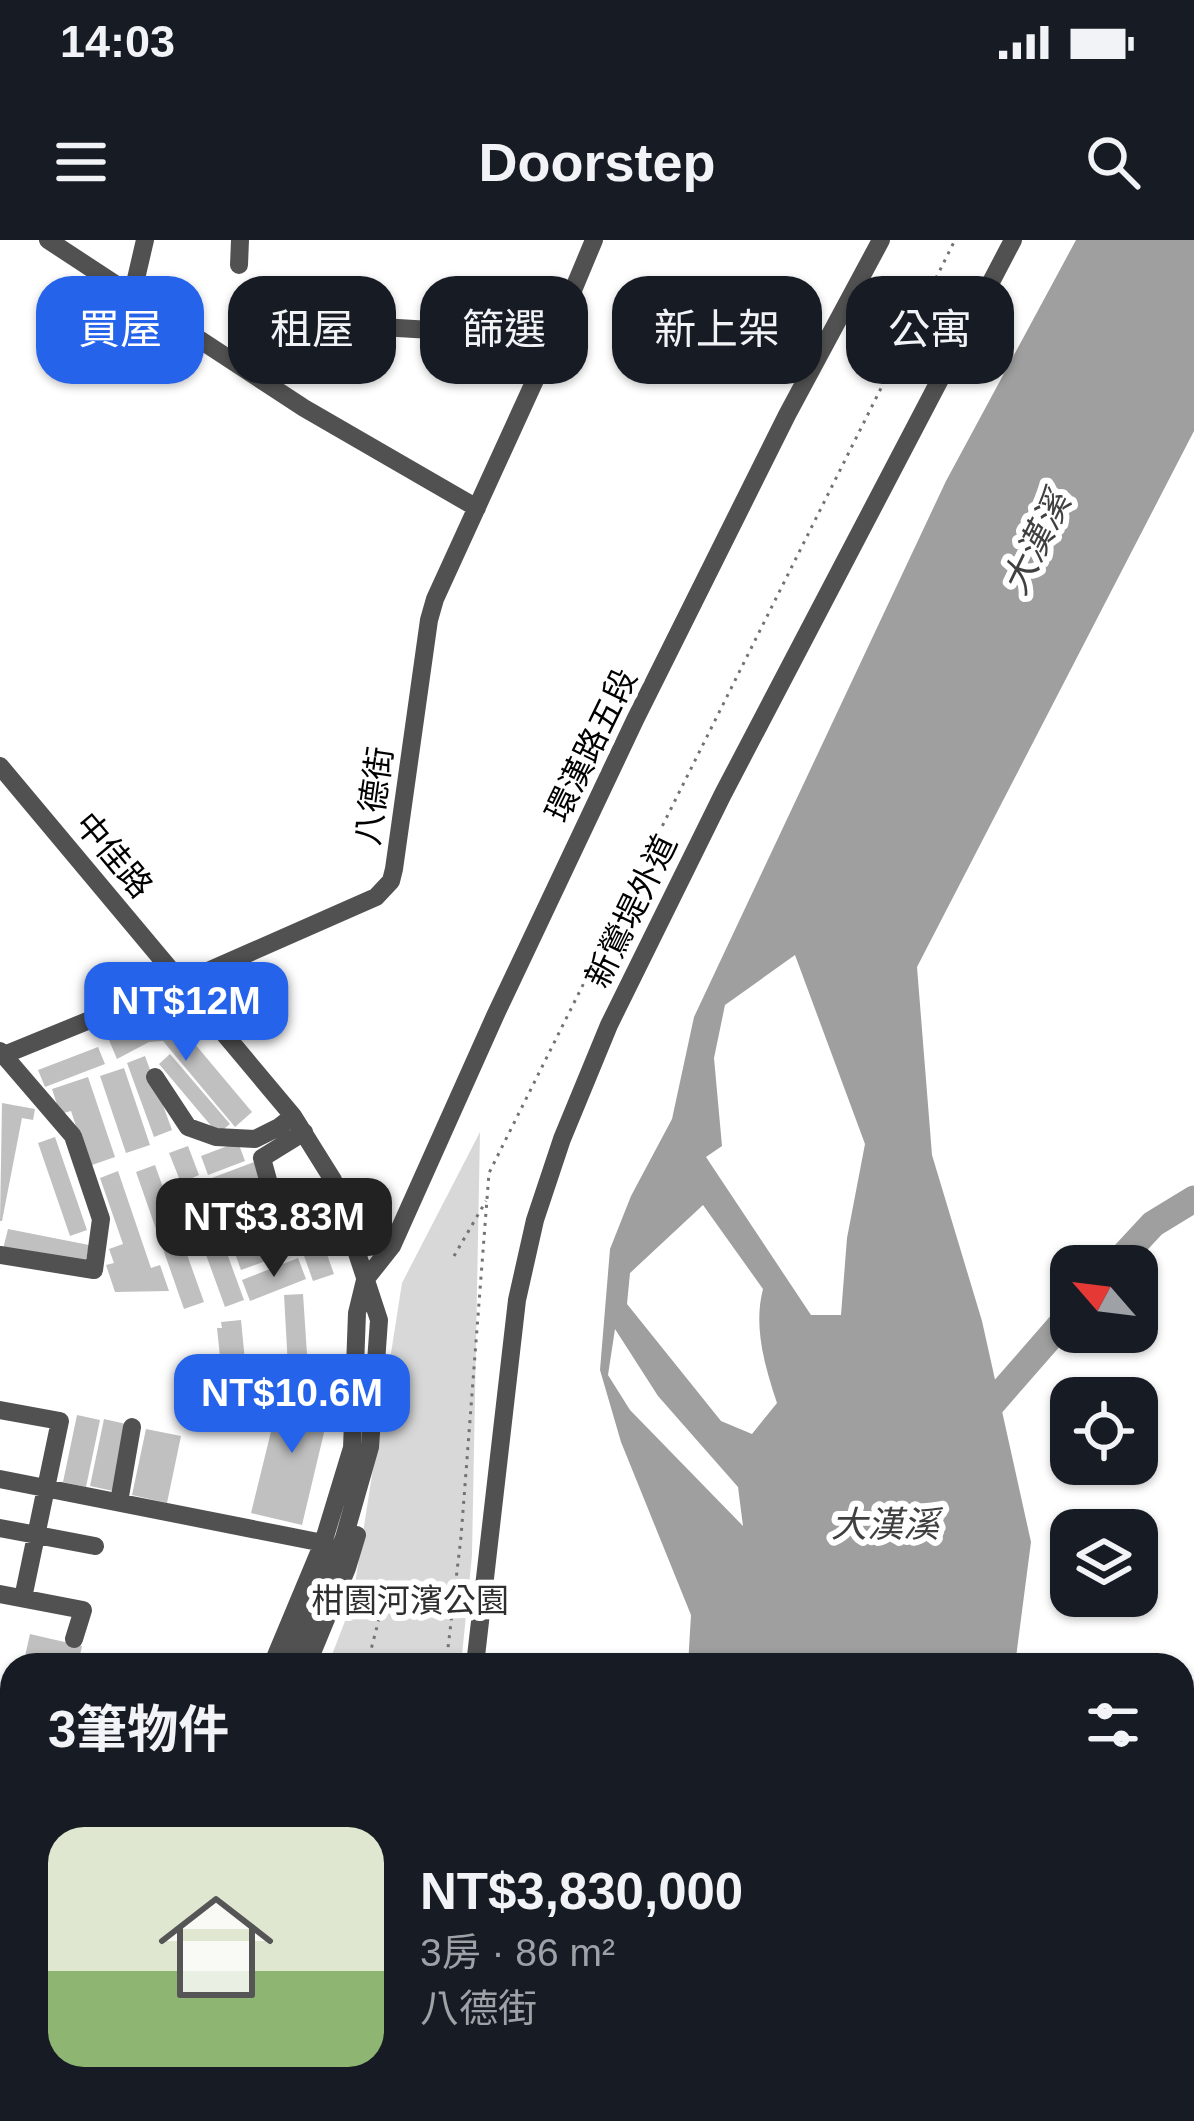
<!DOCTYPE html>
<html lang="zh-TW">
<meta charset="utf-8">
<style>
body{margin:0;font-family:Arial,"Noto Sans TC",sans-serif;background:#242831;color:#f1f3f6;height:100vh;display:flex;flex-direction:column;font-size:45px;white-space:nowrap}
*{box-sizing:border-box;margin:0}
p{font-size:39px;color:#9ea1a6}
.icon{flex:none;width:66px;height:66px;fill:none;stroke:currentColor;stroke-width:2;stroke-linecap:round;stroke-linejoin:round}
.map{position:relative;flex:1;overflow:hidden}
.drawer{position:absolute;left:0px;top:1413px;width:1194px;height:468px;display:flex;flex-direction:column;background:#171b24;border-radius:36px 36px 0 0;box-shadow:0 3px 9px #0004}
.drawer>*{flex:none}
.guide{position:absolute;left:36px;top:36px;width:1122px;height:108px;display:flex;gap:24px}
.needle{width:78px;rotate:298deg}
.tools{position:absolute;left:1050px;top:1005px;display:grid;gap:24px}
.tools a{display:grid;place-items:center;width:108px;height:108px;border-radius:24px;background:#171b24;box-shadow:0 3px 9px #0004;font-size:60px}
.price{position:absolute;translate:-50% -102px;padding:0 27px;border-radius:24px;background:#2563eb;color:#fff;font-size:39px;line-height:78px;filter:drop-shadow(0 3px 6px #0008)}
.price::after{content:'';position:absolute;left:50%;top:72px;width:36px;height:27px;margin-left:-18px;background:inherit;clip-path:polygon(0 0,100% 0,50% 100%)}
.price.on{background:#222;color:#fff}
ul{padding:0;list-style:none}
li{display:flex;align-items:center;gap:36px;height:300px;padding:0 48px}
li span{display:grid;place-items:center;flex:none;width:336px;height:240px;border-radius:36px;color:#555}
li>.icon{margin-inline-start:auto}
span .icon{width:144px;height:144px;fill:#fffc;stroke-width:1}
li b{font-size:51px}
h2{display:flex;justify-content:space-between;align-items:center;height:144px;padding:0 48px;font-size:51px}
.tag{padding:0 42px;border-radius:36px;background:#171b24;box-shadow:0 3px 9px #0004;font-size:42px;line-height:108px}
.tag.on{background:#2563eb;color:#fff}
.status{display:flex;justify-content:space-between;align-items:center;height:84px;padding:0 60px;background:#171b24;direction:ltr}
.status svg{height:33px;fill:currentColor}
header{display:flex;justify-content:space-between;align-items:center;height:156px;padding:0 48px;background:#171b24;font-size:54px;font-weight:700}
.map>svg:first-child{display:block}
.green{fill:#d8d8d8}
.water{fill:#9f9f9f;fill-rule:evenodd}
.pier{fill:#fff}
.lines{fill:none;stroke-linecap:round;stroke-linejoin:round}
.river{stroke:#9f9f9f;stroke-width:27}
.building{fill:#c0c0c0}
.path{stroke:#737373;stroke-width:3;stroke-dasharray:3 6;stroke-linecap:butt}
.minor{stroke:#515151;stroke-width:18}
.labels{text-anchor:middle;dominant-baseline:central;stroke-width:12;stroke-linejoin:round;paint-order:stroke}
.street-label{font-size:33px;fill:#000;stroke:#fff}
.park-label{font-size:33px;fill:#2f2f2f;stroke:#fff}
.water-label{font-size:36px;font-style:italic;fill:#404040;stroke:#fff}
</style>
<div class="status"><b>14:03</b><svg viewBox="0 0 49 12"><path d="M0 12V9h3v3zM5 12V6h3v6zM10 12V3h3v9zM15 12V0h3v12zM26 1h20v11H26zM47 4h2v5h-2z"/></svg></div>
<header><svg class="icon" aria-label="menu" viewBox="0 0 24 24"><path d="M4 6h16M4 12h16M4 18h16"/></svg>Doorstep<svg class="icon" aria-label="search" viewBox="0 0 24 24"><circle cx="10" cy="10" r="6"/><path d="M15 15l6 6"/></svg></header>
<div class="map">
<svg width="1194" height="1881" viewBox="0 0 1194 1881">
<rect width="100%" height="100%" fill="#fff"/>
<path class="green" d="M480,892L472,1315L461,1425H328L352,1363L402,1043Z
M1194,1439V1613L1182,1629V1456Z
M130,1869H514L515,1881H124Z
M1001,1869H1072L1069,1881H997Z"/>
<path class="water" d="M1076,0H1194V191L917,727L932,915L982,1081L1031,1302L1015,1425H688L691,1375L621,1202L600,1130L610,1009L631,956L672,879L694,777L946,241ZM795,715L865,904L847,998L841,1075H811L706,917L722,906L714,818L725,765ZM703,965L763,1049C753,1087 765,1127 777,1163L752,1194L721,1181L627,1064L630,1033ZM615,1089L658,1156L738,1247L743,1286L630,1170L608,1135Z
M644,1869H951L947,1881H642Z"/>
<path class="pier" d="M679,1869H897L936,1881H718Z"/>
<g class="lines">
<path class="river" d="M1114,1026L1153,984L1194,959
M975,1183L1071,1073"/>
</g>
<path class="building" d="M169,780L189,797L252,872L235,887L163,801L149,802L117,819L109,800L149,783Z
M98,807L105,824L45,847L38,830Z
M170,814L230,884L218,894L159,824Z
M145,816L172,890L154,897L127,823Z
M124,828L150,905L126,913L100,836Z
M88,837L115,917L92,925L81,891L78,892L71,871L60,874L52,849Z
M2,863L35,869L33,880L22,878L2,981H0Z
M55,897L87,990L70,996L38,903Z
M238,902L245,921L208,935L201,916Z
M188,906L199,935L181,943L169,913Z
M254,922L261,942L216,958L209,939Z
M155,925L204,1062L184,1069L136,932Z
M118,931L151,1028L160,1025L169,1051L115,1052L106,1025L114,1023L109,1009L123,1004L100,938Z
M201,942L244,1060L225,1067L182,949Z
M301,942L334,1034L313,1041L280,949Z
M274,951L296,1010L241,1030L220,972Z
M8,989L89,1005L85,1025L3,1009Z
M298,1018L306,1039L250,1061L242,1040Z
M303,1054L309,1144L289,1145L284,1055Z
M241,1080L246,1131L227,1132V1126L221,1127L217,1088H222L221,1082Z
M282,1147L332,1159L302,1285L251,1273Z
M77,1175L100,1180L86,1247L63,1242Z
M104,1179L126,1184L113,1251L90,1246Z
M146,1189L181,1196L167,1263L132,1255Z
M30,1394L82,1406L78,1425H23Z
M10,1448H12V1627L0,1625V1494Z"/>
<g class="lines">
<path class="path" d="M454,1016L486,961
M367,1425L379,1379L389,1361
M446,1425L461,1297L489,933L955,0
M1182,1530L1194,1512
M482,1869L483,1881
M202,1881L206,1869
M1024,1881L1027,1869"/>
<path class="minor" d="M48,0L304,168L477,268
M239,25L240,0
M132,56L145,0
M347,85L465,92L541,127
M0,526L293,876L333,940L379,1080L370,1207L344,1298L291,1425
M0,811L73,896L101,979L94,1030L0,1015
M4,815L183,742L376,657L391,641L394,629L429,380L435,359L541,127L594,0
M155,837L188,887L216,897L255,899L279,887L293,876
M268,940L262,918L304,892
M0,1170L60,1181L23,1358
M0,1239L323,1303
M119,1262L132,1187
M0,1288L95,1306
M0,1354L83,1370L74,1399
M272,1425L323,1303L352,1208L357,1073L365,1040L392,1006L495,776L635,480L787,175L881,0
M307,1425L347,1328L357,1295
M475,1425L517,1060L535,980L562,899L609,785L723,554L1013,0
M0,1492L6,1464
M0,1647L12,1648
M0,1660L12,1661
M1182,1664L1194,1647
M0,1677L12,1679
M812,1869L851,1881
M76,1881L81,1869
M95,1881L100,1869
M113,1881L118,1869
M348,1881L352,1869
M1092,1881L1095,1869"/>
</g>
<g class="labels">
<g class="street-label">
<text transform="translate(591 505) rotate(-64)">環漢路五段</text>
<text transform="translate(374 556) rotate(-82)">八德街</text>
<text transform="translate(114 615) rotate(50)">中佳路</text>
<text transform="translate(631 671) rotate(-64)">新鶯堤外道</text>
</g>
<g class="park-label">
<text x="410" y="1360">柑園河濱公園</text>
</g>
<g class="water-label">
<text transform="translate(1036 303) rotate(-64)">大漢溪</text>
<text x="885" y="1284">大漢溪</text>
</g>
</g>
</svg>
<div class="tools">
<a><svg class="needle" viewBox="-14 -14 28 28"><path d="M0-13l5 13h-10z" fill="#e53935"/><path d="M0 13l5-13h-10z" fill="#9ea1a6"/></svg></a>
<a><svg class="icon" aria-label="locate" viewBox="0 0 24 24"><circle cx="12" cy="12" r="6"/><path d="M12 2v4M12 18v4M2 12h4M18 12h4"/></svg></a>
<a><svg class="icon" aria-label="layers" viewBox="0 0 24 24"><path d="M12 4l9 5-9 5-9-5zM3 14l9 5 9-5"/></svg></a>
</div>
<b class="price" style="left:186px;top:824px">NT$12M</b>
<b class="price on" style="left:274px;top:1040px">NT$3.83M</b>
<b class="price" style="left:292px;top:1216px">NT$10.6M</b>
<div class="guide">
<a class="tag on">買屋</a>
<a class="tag">租屋</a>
<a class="tag">篩選</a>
<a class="tag">新上架</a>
<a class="tag">公寓</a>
</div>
<section class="drawer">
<h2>3筆物件<svg class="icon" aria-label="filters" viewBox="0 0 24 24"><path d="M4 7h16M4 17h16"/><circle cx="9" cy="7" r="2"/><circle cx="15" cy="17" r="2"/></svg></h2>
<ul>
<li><span style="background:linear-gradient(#dfe7d0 60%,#8fb573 0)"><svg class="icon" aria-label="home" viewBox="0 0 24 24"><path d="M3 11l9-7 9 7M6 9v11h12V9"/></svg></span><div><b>NT$3,830,000</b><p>3房 · 86 m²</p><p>八德街</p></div></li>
</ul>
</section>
</div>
